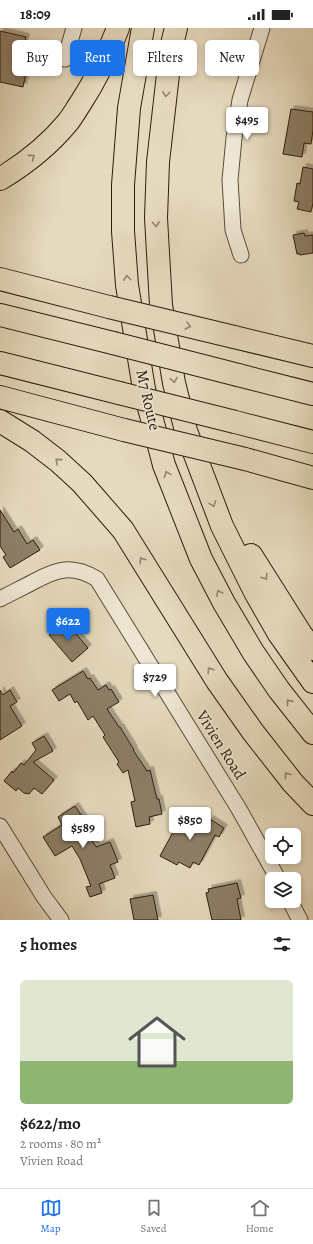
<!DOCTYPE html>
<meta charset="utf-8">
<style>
body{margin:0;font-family:Alegreya,serif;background:#f6f6f6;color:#222;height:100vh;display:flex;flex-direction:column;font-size:15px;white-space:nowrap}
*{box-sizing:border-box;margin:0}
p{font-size:13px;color:#767676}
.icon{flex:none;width:22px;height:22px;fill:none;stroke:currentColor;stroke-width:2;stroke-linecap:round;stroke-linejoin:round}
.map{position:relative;height:892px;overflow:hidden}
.side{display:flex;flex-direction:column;background:#fff;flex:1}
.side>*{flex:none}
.guide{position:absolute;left:12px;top:12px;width:289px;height:36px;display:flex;gap:8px}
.buttons{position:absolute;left:265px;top:800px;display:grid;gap:8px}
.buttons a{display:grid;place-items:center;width:36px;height:36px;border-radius:6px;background:#fff;box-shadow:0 2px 6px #0003;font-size:20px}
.price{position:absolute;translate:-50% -34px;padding:0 9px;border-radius:4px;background:#fff;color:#222;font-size:13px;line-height:26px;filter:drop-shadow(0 1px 2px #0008)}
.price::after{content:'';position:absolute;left:50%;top:24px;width:12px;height:9px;margin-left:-6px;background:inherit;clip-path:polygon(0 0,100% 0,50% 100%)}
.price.active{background:#1a73e8;color:#fff}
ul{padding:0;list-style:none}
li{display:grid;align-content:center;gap:8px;height:212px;padding:0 20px}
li+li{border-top:1px solid #e0e0e0}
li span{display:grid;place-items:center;height:124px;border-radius:6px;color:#555}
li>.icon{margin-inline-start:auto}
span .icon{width:72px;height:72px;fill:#fffc;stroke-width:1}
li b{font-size:17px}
h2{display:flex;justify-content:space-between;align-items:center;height:48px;padding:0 20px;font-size:17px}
.tag{padding:0 14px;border-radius:6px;background:#fff;box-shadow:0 2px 6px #0003;font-size:14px;line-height:36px}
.tag.active{background:#1a73e8;color:#fff}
.status{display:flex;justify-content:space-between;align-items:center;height:28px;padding:0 20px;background:#fff;direction:ltr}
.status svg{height:11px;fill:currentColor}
.tab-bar{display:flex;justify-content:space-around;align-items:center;height:56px;border-top:1px solid #e0e0e0;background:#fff;font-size:11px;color:#767676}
.tab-bar a{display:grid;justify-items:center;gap:2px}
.tab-bar .active{color:#1a73e8}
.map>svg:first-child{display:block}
.building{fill:#8d7f68;stroke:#2c1d0a;filter:url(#shadow)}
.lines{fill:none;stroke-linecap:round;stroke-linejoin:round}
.minor-casing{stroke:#5a4c37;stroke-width:17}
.highway-casing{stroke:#2c1d0a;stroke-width:24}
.minor{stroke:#efe7d5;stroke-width:15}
.highway{stroke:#e6dabe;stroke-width:22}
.highway-bridge-casing{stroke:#2c1d0a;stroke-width:24;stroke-linecap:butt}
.highway-bridge{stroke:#e6dabe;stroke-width:22}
.oneway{stroke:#92856d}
.labels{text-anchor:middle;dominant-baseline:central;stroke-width:3.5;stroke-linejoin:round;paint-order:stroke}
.street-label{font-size:16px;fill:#2c1d0a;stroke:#efe7d5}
</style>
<div class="status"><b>18:09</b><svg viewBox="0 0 49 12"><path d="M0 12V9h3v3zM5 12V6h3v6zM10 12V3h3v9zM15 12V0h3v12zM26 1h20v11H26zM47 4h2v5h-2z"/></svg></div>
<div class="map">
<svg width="313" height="892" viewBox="0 0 313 892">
<defs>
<filter id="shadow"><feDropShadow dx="3.5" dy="-3.5" stdDeviation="0" flood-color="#0004"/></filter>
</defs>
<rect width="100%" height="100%" fill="#e6dabe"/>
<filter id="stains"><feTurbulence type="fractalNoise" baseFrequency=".005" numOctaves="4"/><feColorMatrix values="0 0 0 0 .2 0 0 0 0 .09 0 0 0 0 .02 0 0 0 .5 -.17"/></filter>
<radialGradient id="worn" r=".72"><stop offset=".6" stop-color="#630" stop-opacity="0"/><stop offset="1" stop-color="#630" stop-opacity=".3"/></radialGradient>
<path class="building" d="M0,3L26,9L19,39L27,41L23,59L0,54Z
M291,81L313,84V102L311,116L304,115L302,129L283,126Z
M303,139L313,141V175L311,184L297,181L299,174L294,173L297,155L300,156Z
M304,205L305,208L313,207V225L300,227V226H297L293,207Z
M0,482L14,504L18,501L27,516L33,512L40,522L10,540L3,529L6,527L0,518Z
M65,593L88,620L72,634L49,607Z
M83,643L88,651L90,650L98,662L106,657L109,662L111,661L119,674L107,681L119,699H120L134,722H133L147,743L150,742L157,771H159L162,786L149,789L150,796L136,799L131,774L135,773L128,742L123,745L117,736L119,734L103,709L105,707L93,688L88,692L77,673L75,675L70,666L59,673L52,662Z
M0,662L3,667L10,662L17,674L10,678L22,698L0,712Z
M44,708L53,723L33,734L54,752L42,766L34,760L29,766L24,765L18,760L16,763L4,753L12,743L13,745L21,735L24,737L36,722L32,715Z
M75,778L86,794L82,797L96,819L110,814L118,834L110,837L115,850L99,856L102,865L90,869L86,859L91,858L80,831L72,818L55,828L43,809L62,797L58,789Z
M186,786L206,798L210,791L224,800L219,809L215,807L199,837L193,834L190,840L179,834L177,837L160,828L179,793L181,794Z
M237,855L241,870L237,871L241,892H212L206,865L209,864L208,861Z
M153,867L158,892H134L130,871Z"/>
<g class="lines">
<g class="minor-casing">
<path id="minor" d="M65,31L74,0
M241,227L233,202L230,152L234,110L240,72L262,0
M0,571C11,565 22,560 33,554C57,541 72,536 97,551L239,781L278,851
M0,798L44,869L61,892
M290,873L300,892"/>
</g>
<g class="highway-casing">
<path id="highway" d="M143,0L129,80L123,157V203L127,257L144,361L164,437L201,531L224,575L253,624L279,662L313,705
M176,0L171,20L158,134L156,190L161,277L174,355L186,403L222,498L255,564L279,606L313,654
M0,151C25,136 49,117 68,94C72,89 76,82 80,76C97,50 107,29 118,0
M0,251L109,279
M0,287L113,315
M234,309L313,328
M0,335L119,365
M238,347L313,366
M0,369L124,402
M0,393L32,413L58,433L82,455L123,502L217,653L253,704L293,755L313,776
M235,394L313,414
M245,431L313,450
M251,527L301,606L313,621"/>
</g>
<use href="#minor" class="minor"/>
<use href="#highway" class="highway"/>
<g class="highway-bridge-casing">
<path id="highway-bridge" d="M109,279L234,309
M113,315L238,347
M119,365L235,394
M124,402L245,431"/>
</g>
<use href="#highway-bridge" class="highway-bridge"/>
</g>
<defs><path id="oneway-chevron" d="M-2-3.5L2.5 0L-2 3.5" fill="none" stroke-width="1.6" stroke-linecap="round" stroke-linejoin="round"/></defs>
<g class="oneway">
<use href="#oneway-chevron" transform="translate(166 66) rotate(97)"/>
<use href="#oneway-chevron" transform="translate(32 129) rotate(-37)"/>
<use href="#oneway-chevron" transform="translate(156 196) rotate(87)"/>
<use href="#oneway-chevron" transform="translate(127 250) rotate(-94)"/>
<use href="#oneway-chevron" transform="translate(188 298) rotate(14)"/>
<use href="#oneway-chevron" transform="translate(174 352) rotate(79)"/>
<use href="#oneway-chevron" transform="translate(58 433) rotate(-140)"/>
<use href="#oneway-chevron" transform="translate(167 446) rotate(-111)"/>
<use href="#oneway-chevron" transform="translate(213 476) rotate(69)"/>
<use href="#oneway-chevron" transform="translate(142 532) rotate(-122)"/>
<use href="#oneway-chevron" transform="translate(265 549) rotate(57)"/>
<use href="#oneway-chevron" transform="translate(219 565) rotate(-118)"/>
<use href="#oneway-chevron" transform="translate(210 642) rotate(-122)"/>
<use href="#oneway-chevron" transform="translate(289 674) rotate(-128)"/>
<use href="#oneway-chevron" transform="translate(287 747) rotate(-128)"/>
</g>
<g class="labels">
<g class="street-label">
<text transform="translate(148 372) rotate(77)">M7 Route</text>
<text transform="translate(221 717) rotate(58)">Vivien Road</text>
</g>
</g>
<rect width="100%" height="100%" filter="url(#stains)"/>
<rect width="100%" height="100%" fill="url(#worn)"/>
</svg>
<div class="buttons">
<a><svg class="icon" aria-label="locate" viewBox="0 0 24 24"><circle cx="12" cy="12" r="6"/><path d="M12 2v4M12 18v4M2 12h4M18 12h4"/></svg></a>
<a><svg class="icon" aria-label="layers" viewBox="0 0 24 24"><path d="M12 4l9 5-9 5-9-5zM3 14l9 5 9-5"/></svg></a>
</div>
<b class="price" style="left:247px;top:113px">$495</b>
<b class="price active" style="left:68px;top:614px">$622</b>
<b class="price" style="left:155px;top:670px">$729</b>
<b class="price" style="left:190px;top:813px">$850</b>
<b class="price" style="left:83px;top:821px">$589</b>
<div class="guide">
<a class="tag">Buy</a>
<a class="tag active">Rent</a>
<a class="tag">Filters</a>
<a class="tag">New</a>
</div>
</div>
<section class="side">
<h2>5 homes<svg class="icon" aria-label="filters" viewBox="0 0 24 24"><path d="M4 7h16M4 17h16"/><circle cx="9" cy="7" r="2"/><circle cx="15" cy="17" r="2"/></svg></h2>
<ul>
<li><span style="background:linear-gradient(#dfe7d0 65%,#8fb573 0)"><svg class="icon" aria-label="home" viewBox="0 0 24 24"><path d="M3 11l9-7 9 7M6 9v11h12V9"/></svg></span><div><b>$622/mo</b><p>2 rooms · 80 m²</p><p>Vivien Road</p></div></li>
</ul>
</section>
<nav class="tab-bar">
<a class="active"><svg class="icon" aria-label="map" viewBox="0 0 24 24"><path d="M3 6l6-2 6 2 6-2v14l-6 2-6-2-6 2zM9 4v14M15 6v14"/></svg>Map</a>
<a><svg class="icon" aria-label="saved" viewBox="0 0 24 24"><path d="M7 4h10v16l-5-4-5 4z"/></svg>Saved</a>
<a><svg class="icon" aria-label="home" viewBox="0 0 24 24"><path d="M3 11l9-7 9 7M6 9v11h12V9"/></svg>Home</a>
</nav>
